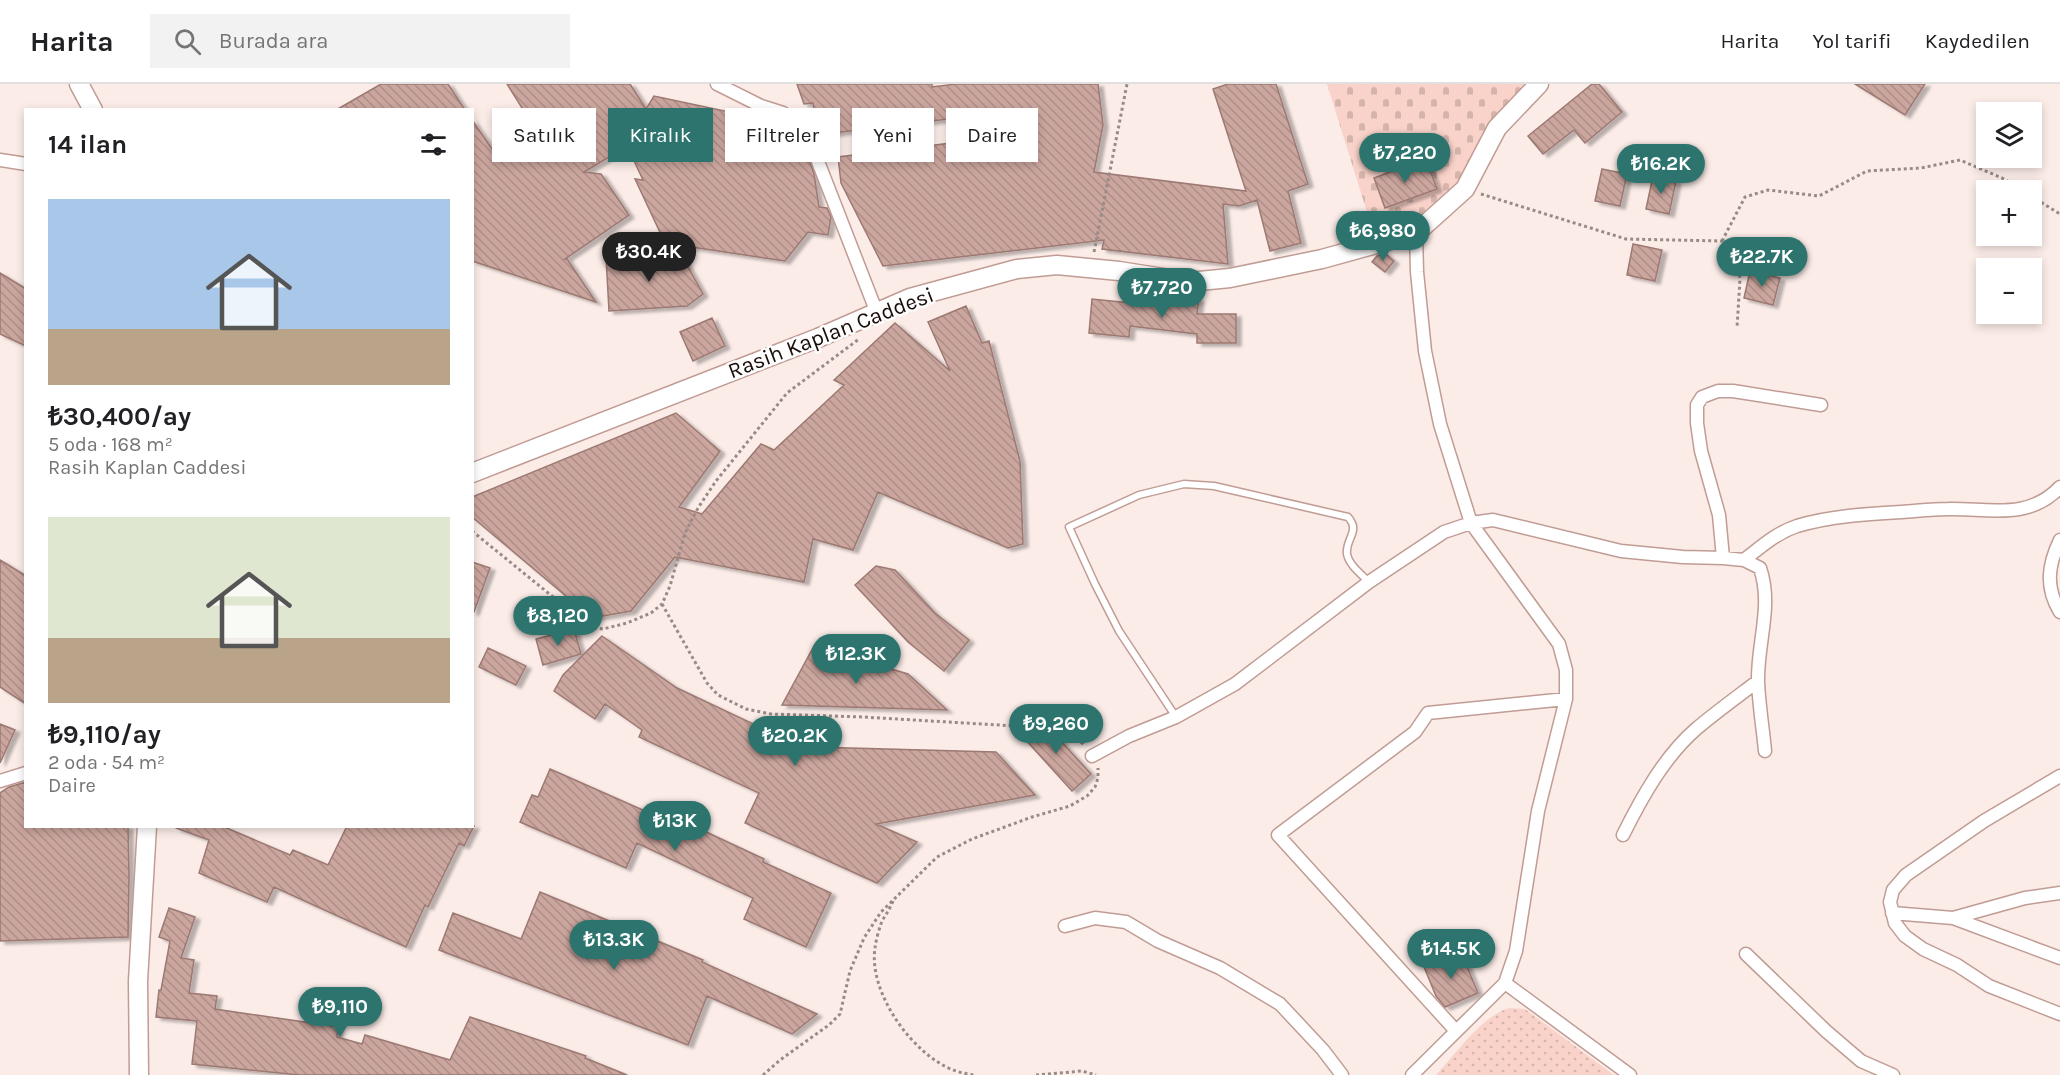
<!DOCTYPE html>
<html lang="tr">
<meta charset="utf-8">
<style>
body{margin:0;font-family:Karla,sans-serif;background:#f2f2f2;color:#202124;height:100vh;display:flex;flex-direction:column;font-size:22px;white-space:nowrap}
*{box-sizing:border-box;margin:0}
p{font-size:20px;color:#757577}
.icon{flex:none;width:33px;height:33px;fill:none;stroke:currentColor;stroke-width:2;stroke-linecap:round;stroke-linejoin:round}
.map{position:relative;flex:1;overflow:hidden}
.details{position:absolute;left:24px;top:24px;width:450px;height:720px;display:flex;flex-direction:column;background:#fff;border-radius:0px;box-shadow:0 3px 9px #0003}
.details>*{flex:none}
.top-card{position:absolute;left:492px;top:24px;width:570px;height:54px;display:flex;gap:12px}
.buttons{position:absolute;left:1976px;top:18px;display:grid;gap:12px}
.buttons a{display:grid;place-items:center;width:66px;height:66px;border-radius:0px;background:#fff;box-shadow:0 3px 9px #0003;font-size:30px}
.price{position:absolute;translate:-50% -51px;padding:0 14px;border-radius:21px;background:#2c746d;color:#fff;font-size:20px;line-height:39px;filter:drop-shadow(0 2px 3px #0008)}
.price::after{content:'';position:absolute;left:50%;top:36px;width:18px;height:14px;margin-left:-9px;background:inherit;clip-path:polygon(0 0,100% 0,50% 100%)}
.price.current{background:#222;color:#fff}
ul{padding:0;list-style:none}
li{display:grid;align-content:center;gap:12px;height:318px;padding:0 24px}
li span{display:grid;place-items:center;height:186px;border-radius:0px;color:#555}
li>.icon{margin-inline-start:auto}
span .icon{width:108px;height:108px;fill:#fffc;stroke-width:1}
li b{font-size:26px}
h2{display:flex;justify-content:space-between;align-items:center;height:72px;padding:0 24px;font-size:26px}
.pill{padding:0 21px;border-radius:0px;background:#fff;box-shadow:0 3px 9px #0003;font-size:21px;line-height:54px}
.pill.current{background:#2c746d;color:#fff}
header{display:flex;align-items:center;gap:36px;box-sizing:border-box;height:84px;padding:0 30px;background:#fff;border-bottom:2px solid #e0e0e0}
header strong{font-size:28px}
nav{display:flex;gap:33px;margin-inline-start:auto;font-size:21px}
.search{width:420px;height:54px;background:#f2f2f2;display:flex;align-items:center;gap:15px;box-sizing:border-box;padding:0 21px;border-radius:0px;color:#757577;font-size:22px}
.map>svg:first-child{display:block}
.cemetery{fill:url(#cemetery-stones)}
.park{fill:url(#park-dots)}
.building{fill:url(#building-back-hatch);stroke:#9c7972;stroke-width:1.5;filter:url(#shadow)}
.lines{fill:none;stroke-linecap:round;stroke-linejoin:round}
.lane-casing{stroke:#c09c94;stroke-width:9}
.street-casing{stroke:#c09c94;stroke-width:15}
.secondary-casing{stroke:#c09c94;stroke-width:21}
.path{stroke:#988b87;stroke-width:3;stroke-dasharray:3 3;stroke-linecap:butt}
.lane{stroke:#fff;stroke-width:6}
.street{stroke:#fff;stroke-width:12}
.secondary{stroke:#fff;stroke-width:18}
.labels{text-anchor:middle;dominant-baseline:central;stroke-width:5;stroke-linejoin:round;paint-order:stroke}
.street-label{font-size:22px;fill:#190d0a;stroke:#fdfdfd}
</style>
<header>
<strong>Harita</strong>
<div class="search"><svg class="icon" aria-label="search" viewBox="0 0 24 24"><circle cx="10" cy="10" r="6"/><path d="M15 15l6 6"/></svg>Burada ara</div>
<nav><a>Harita</a><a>Yol tarifi</a><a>Kaydedilen</a></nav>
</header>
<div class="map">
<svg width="2060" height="991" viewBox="0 0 2060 991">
<defs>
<pattern id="cemetery-stones" width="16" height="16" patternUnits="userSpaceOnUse" patternTransform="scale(1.5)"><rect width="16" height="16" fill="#f9d3ca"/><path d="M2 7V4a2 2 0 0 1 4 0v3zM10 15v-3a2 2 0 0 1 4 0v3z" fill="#d5b4ac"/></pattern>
<pattern id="park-dots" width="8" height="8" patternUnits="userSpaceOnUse" patternTransform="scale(1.5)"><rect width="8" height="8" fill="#f9d3ca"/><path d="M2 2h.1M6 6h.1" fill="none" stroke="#d5b4ac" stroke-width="1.8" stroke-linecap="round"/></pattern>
<pattern id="building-back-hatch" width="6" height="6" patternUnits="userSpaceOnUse" patternTransform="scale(1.5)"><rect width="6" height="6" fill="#cba69e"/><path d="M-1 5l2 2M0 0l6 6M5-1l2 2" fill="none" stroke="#ae8e87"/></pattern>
<filter id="shadow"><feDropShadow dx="5" dy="3" stdDeviation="1.5" flood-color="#0004"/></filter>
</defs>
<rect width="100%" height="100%" fill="#fbece8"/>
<path class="cemetery" d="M1327,0H1539L1441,128L1377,160Z"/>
<path class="park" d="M1510,924L1525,925L1614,991H1436C1456,970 1482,931 1510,924Z"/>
<path class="building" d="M381,0H448L465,26H336Z
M507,0H630L646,25L654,12L753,33L746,65L810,78L814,90L819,123L827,124L831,133L828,151L808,148L785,177L665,159L635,95L643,96L627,62L584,88L601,90L629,131L565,175H567L596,218L472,177V36L501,78L539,51Z
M797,0H932V3L956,0H1098L1103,41L1094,88L1246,107L1213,5L1228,0H1276L1308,100L1288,107L1301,159L1270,167L1257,116L1239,122L1223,120L1228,180L1102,165L1104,156L883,182L841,99L838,73L951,59L948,35L817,51L813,19L804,20Z
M1592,0H1599L1622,28L1585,59L1574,46L1543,70L1528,52Z
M1855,0H1925L1905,31Z
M1426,75L1437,105L1385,124L1374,94Z
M1602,85L1627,90L1620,122L1595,117Z
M1653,92L1676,97L1669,130L1646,125Z
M1633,160L1662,166L1655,197L1627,191Z
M1385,169L1394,177L1385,188L1372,178L1377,172Z
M657,170L665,182L682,172L703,210L687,222L609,227L606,173Z
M1750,187L1780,194L1773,221L1744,214Z
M0,189L26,205V262L0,250Z
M1153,210L1199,215L1197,230H1236V259H1197V250L1130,242L1129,253L1089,249L1092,215L1152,221Z
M966,222L982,259L989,257L1020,377L1023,460L1008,464L878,408L853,466L813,455L804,498L675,473L631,527L592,534L472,433V413L676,329L720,367L679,423L702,430L761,360L774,366L844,301L834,296L895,239L950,287L928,238Z
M712,234L725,262L693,277L680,248Z
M0,476L26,492V620L0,603Z
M472,478L490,484L474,528H472Z
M876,482L895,486L935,529L969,556L944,587L908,558L855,501Z
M574,545L581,570L543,581L536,555Z
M602,552L677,604L781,653L777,662L996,668L1035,711L876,740L917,758L877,799L745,739L759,709L639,653L642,646L605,620L595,635L554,607L563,591Z
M814,562L908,590L947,626L782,621Z
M488,564L526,582L516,601L479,583Z
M0,640L15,646L0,679Z
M1014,643H1048L1091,690L1072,707Z
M550,685L654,731L657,725L764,775L763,778L831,809L806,863L744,835L753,814L637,759L626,784L520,738L532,711L538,713Z
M26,698V742H128L129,792L128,853L0,857V709L9,703Z
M176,742H222L290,771L293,766L328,781L347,742H474L464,762L459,759L428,823L425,821L406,863L274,803L267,818L199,789L209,756L176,744Z
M540,808L703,876L702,878L817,930L792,950L707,912L688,961L439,866L453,829L521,855Z
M169,824L195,833L181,874L194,876L189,909L217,912L215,925L338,943L337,953L362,960L365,951L450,976L470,933L586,972L585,974L627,991H299L192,980L197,937L156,933L159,906H161L170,857L159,853Z
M1461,868L1478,909L1445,923L1436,912L1424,883Z"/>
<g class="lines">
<g class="lane-casing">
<path id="lane" d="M1176,633L1119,547L1095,500L1069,443L1139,411L1184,400L1214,402L1348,433C1361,447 1345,455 1347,470C1349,481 1361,490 1369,498"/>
</g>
<g class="street-casing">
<path id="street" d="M717,0L761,22L783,29L804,44L812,62L877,229
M0,76L26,80
M2060,456C2048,481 2045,503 2060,528
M1723,474L1719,431L1701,367L1697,339V321L1702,313L1718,307H1733L1821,321
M1744,476C1761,463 1776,449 1797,442C1831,432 1867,430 1902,428C1917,427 1932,425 1948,425C1988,424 2028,437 2060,403
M1092,672L1129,652L1176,633L1235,600L1369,498L1444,448L1471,439L1493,436L1621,467L1683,473L1723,474L1744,476L1760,484C1773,522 1757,559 1758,598C1759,621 1763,645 1765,667
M2060,692L1984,737L1906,791L1893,806L1890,818L1895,839L1905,852L1923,865L1957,881L1989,902L2060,930
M0,697L26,689
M1623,751C1642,713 1664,673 1696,645C1716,628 1737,613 1758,597
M1892,829L1953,834L2060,874
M1953,834L2025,814L2060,809
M1065,842L1095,834L1126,838L1158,857L1220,884L1280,920L1323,966L1342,991
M1746,870L1826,947L1861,977L1893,991
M1505,899L1630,991
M1456,947L1278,751L1415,648L1428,629L1566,615
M1412,991L1505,899L1516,867L1538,727L1566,615V586L1559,560L1471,439L1440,340L1425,267L1417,188L1416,149"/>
</g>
<g class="secondary-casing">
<path id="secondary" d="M79,0L93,26
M472,389L818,254L910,214L1017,185L1057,181L1119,187L1189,198L1230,194L1322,175L1416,149L1465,105L1497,44L1539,0
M139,991L138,897L147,742"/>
</g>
<path class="path" d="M1481,110L1626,155L1722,157L1737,172L1740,195L1737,244
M2031,112L2060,130
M1722,157L1745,113L1768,106L1819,112L1867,87L1921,84L1960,76L2002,94L2023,106
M1094,168L1127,0
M472,447L590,543L603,545L627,539L651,529L662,520L670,502L685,449L698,424L716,397L787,309L859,255
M662,520L707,599L718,611L746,625L771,630L863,633L1016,642L1057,643L1068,645L1084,661
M893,817C890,825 886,830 882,837C879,845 876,856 875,864C868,909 914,973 956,987C962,989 968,990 974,991
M763,991L780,976L829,941L840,930L850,887L864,854L881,828L937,773L972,755L1032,733L1070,722L1087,712L1095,703L1098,694V684
M1036,991L1082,987L1096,991"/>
<use href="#lane" class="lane"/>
<use href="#street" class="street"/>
<use href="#secondary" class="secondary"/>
</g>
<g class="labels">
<g class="street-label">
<text transform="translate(831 249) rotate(-21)">Rasih Kaplan Caddesi</text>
</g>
</g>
</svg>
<div class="buttons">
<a><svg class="icon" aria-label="layers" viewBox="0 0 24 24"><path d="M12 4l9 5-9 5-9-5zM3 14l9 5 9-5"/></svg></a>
<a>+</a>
<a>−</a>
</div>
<b class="price" style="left:1405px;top:100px">₺7,220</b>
<b class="price" style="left:1661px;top:111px">₺16.2K</b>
<b class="price" style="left:1383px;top:178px">₺6,980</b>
<b class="price current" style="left:649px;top:199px">₺30.4K</b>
<b class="price" style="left:1762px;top:204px">₺22.7K</b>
<b class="price" style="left:1162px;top:235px">₺7,720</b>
<b class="price" style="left:558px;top:563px">₺8,120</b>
<b class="price" style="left:856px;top:601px">₺12.3K</b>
<b class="price" style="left:1056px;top:671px">₺9,260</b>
<b class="price" style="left:795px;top:683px">₺20.2K</b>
<b class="price" style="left:675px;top:768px">₺13K</b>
<b class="price" style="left:614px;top:887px">₺13.3K</b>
<b class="price" style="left:1451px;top:896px">₺14.5K</b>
<b class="price" style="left:340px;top:954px">₺9,110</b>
<div class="top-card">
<a class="pill">Satılık</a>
<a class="pill current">Kiralık</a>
<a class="pill">Filtreler</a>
<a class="pill">Yeni</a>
<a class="pill">Daire</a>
</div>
<section class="details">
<h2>14 ilan<svg class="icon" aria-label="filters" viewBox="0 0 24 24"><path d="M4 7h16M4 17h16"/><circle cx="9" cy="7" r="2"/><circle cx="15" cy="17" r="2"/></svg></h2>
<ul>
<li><span style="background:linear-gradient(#a9c7e8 70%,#b9a48a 0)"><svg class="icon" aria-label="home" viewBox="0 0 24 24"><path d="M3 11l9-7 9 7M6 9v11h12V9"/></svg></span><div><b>₺30,400/ay</b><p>5 oda · 168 m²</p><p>Rasih Kaplan Caddesi</p></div></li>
<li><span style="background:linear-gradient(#dfe7d0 65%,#b9a48a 0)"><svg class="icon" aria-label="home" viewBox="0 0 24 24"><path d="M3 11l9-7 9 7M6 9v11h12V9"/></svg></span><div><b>₺9,110/ay</b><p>2 oda · 54 m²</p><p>Daire</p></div></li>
</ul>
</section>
</div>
